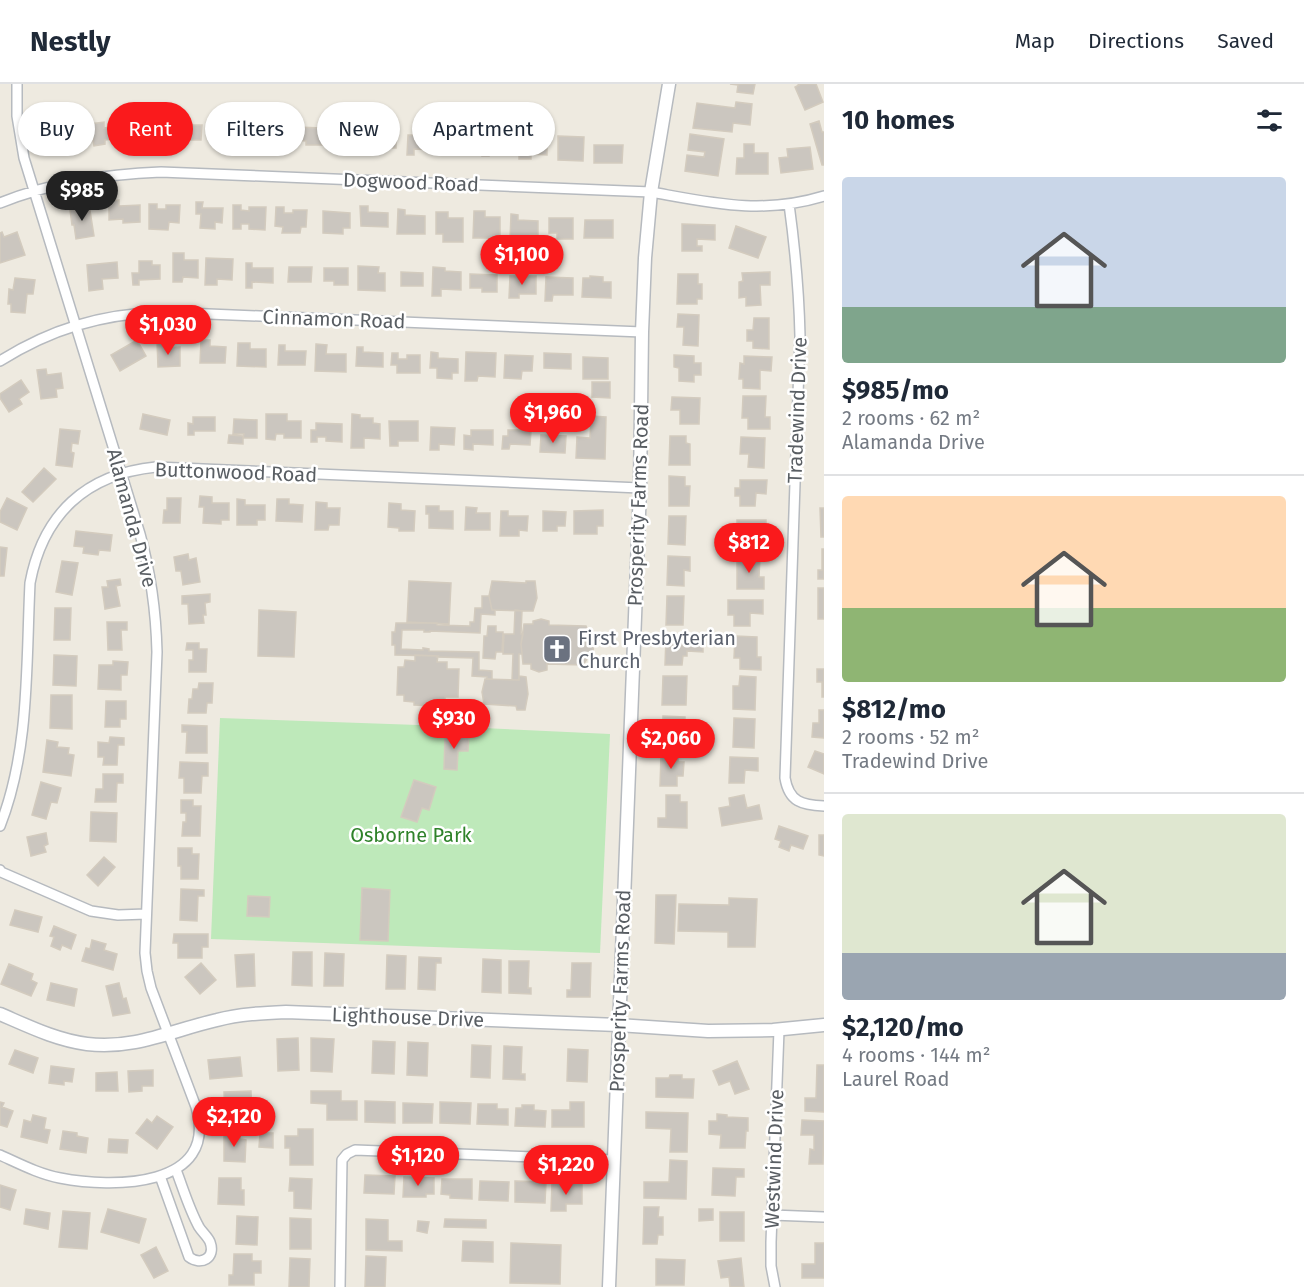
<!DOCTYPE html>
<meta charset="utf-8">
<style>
body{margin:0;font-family:"Fira Sans",sans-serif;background:#f2f2f3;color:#1f2937;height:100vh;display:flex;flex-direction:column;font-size:22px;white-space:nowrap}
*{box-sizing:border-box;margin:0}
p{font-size:20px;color:#747a83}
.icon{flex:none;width:33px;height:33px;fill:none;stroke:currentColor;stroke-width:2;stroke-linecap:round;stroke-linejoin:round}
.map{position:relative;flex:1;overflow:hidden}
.panel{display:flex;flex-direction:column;background:#fff;width:480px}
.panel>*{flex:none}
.hud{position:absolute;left:18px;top:18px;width:570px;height:54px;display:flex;gap:12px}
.price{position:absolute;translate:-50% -51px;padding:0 14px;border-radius:21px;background:#fa1a1c;color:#fff;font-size:20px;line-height:39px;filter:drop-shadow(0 2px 3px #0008)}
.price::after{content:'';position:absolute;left:50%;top:36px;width:18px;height:14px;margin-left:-9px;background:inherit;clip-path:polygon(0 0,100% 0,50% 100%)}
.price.on{background:#222;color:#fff}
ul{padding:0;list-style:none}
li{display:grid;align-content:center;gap:12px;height:318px;padding:0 18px}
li+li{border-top:2px solid #e0e1e3}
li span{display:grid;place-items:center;height:186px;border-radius:6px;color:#555}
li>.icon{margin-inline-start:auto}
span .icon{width:108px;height:108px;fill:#fffc;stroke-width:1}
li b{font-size:26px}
h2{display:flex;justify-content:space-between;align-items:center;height:72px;padding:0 18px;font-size:26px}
.pill{padding:0 21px;border-radius:27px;background:#fff;box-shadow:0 2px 4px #0004;font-size:21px;line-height:54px}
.pill.on{background:#fa1a1c;color:#fff}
header{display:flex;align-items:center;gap:36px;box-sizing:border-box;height:84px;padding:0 30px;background:#fff;border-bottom:2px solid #e0e1e3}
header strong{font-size:28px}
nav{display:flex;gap:33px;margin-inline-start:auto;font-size:21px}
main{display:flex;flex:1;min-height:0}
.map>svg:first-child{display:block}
.green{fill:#bee9ba}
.building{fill:#cbc6bf;stroke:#d3cbbe;stroke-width:1.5}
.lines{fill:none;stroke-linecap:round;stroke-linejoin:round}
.minor-casing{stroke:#b6babf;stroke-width:12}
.tertiary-casing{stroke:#b6babf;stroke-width:15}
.minor{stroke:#fff;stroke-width:9}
.tertiary{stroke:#fff;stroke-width:12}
.labels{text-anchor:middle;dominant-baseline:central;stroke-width:5;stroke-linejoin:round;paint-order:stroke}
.street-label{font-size:20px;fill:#595e63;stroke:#fff}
.worship-label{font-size:20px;fill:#5b616d;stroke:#fff;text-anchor:start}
.park-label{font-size:20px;fill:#2f822a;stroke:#fff}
</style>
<header>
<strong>Nestly</strong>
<nav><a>Map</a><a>Directions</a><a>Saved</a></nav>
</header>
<main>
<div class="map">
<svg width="824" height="1203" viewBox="0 0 824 1203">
<rect width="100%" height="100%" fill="#eeeae0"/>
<path class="green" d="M220,634L418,641L610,650L600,869L211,855Z"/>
<path class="building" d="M730,0H755L753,10L737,8L738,1Z
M798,0H816L823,18L805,26L795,3L799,1Z
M736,18L752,20L750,41L733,39L732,48L693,44L697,19L735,24Z
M213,32L235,33V40L242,41V55L220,54L221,46H212Z
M117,36L120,54L105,56V60L94,62L90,40L104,38V44L110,43L109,38Z
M161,36V53H138L137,37Z
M819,37L822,48H824V81H822L810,40Z
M444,40H453V44H465V51H472V65L444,64Z
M181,41H202L201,56H180Z
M253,42L282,43V58L262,57V63H252Z
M296,43L322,44V61H306V57L296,56Z
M64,44L80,59L69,70L54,55Z
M332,45L360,46V61L340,60V65L331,64Z
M375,46L396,47V64H369V52H375Z
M483,47H503L502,53H510L509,67H489V72H482Z
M690,50L724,55L718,92L685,87L687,71L704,73L705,68L688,66Z
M408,51H435V66L414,65V71H407Z
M521,52L547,53V71L531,70V75H519V67H521Z
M558,52L584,53L583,77L558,76Z
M744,60H754V69H768V90H736L737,74H744Z
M594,61H623L622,79H594Z
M810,63L813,85L781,89L779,74L788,73L787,65Z
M119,116V122L140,121V138L123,139V135L109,136V117Z
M196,118H203L202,124H223L222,139L215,138V145L200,144L201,130H196Z
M89,120L94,152L76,155L74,141H72L70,126L82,125L81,121Z
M149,120H157V125H166V121H180L179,139L169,138L168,146L149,145Z
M233,121H241V126L249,127V123H266L265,146L249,145V140H241V145H233Z
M360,122H368V128L388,129V143L361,142Z
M276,123H284V129H293V126H307L306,143H301L300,149H282L283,143L275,142Z
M398,125L405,126V131L425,132V150H397Z
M323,127L350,129V144H343V150L323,149Z
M474,127H485V133H500V154H473Z
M436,128H448V134H463V158H443V150H436Z
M511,130L518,131V136L538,137V151H530V157L510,156Z
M549,134H573V155H557V149H549Z
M585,136H613V154H584Z
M682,140L715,141V156L697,155V162H702V167H682Z
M736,142L766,153L758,174L729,164Z
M2,148L4,153L17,148L25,171L0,179V149Z
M173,169H184V176H198V194L183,193L182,198H173Z
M206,174L233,175L232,196L217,195V201H205Z
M139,177H152V181H160V195L139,196V201H133L132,189H139Z
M117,178L118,194L102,195L103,205L89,207L87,181Z
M246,179H252V184H273V199L252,198V204H246Z
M358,182L379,183L378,189H385V207L358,206Z
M289,183H312L311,198H288Z
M433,183L445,184V187L461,188V206L441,205V212H432Z
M324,184H348V201H334V197H324Z
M401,188L423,189V202H401Z
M770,188V201H760L761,221L746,222V213L739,214V198L743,197L742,189Z
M470,190L497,191V208H482V204H470Z
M678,190H698V200H702V215H697V220H677Z
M510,192H536V210H519V214H509Z
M590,192L603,193V198H611V214L582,213L583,194H590Z
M546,193L573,194V211H553L552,217H545Z
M15,194L35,196L33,210H27L25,229L11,228V220H8L9,205L13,206Z
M678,230L699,231L698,262L683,261L684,243H677Z
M754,234H769V265L753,264V257H747V246H753Z
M137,256L146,272L120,287L111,271Z
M201,256H210V262L226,263L225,279H200Z
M157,257H165V264L180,263V282L158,283Z
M238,259H250V265H266V283L237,282Z
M316,260L327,261L326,270H346V288L315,287Z
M279,261H285V267H306L305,281H278Z
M357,263H363V268L383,269V283L356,282Z
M431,268L438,269V274L458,275V289H452V295L437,294V284H430Z
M466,268L496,269L495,293L478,292L477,297H465Z
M392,269H398V275H407V271H420V289H397V281H391Z
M544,269L571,270V285L544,284Z
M505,271L533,272L532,287H522L521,295L504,294Z
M674,271L694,272V279H701V291H694V298L679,297V284L674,283Z
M744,272L772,273L771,287L760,286V305L743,304V295H739L740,279L744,280Z
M583,273L608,274V295H583Z
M46,285L47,291L61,289L63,304L56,305L57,313L41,315L37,286Z
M21,296L29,308L19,315L22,320L9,328L0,314V310Z
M592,298H610V314L592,313Z
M743,312H766L765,333H770V345H748V334H742Z
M672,313L700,314L699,340H680V326H671Z
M143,330L170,336L167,351L140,345Z
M266,330H287V337H301V354H284V350H276L275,356L266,355Z
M352,330L360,331V334H373V339L380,340V355L364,354V364H351Z
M591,332L606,333L605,375L576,374L577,353L590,354Z
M193,333H215V347H194V351H188V339L193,340Z
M234,335L257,336V354H243L244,350H233Z
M389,337H418V357H398V362H390Z
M316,339L342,340V358L326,357V353H317V358H311V346H316Z
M431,343L455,344L454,361L439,360V366H430Z
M60,345L80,347L78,360L72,359L71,368L74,369L72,383L56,381Z
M471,346H493V361L473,360V366L464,365V351L471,352Z
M508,346H531L530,361L510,360L509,365H502L503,352H508Z
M229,351L243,352V360L228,359Z
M541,351L566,352L565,369L540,368Z
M670,352H686V359L690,360V381H669Z
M741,353L765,354L764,384L748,383L749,370H740Z
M44,384L56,395L33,418L22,408Z
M669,392L685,393V402H690L689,422H669Z
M740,396H767L766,410L756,409L755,422H740V412H735V404H740Z
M200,412L212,413V419H229V436H221V440L203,439L204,423H199Z
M7,414L27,424L17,446L0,438V428Z
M167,414H181L180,439H163L164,426H167Z
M237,415L245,416V421H265V436H257V441H237Z
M277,415H289V420L303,421L302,438L276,437Z
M316,418L327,419V424H340L339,441H329L328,446H315Z
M389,419L401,420V426L415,427L414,447H399V444L388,443Z
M426,422H439V427H453V445L429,444V430H426Z
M466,423L477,424L476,429H490V446H465Z
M820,424H824V453H821Z
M603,426V442H597V450H574V427Z
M501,427H508V432H528L527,447L519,446V452H500Z
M543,427L566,428L565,442H557V447H543Z
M669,432H686L685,461L668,460Z
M737,436H766V449H753V462H737Z
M76,447L112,451L110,467L99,466L98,471L83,469L84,463L74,462Z
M0,463L7,464L4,492H0Z
M822,465H824V495H818V486H822Z
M188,470L189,476L196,474L200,498L183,501L181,487H176L174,473Z
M668,472L690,473V487L684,486V502L667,501Z
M737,473H760L759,493H764V505H737Z
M62,477L78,479L72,511L56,508Z
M120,495L121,501L116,502L120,522L105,525L102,503H108L107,497Z
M409,497L451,499L449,540L407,538Z
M492,497L526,499V497H535L537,514L533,527L492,526L489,512Z
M818,504H824V535H818Z
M210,510V518L205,519L206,531H203L204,539L189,540L188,520H182V512Z
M482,512H489L492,526H495V531L481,530L480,549L430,547V548H424V546H402L401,565L423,566V564L429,565V567L479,568V586L492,587V595H487V593L472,592L473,574L437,573L438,572L395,571V561H392V548H395L396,539H437V541L470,542V538H474L475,524H482Z
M667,512H684L683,541H666Z
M728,516H763V530L750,529V542H734V531H728Z
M55,524H71L70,556H54Z
M259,526L296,528L294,573L258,572Z
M515,526L522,527L521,550H523L521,560L522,570H519V596H512L513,570H503L504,550H514Z
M541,535L549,537V541L586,542L589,549L594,553L593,571L587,575L583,581L547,580V586L539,588L531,585V580H523L521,560L524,540H533V537Z
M107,538H127V546H121L122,566H108Z
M488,542H496V548H503L502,568H496L495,575L483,574L484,552H487Z
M735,552L757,553V573H761V586L740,585V574H734Z
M666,553L703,554V568L687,567V572H683L682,581H665Z
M187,559H199V565H207L206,588H189V576H193V566H186Z
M54,571L77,572L76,602L53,601Z
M415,571L438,572L437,578H447V585H459L458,613H445V619H435V622L414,621V618L404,617V611H397L398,583H404L405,576L415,577Z
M113,577L128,578L127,591H121V606L98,605L99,581H113Z
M817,585H824V613H822V598H817Z
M519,592L526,593L528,610L525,626H517L516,622L484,620L482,608L485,595L519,596Z
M663,592H687L686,621H662Z
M740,592L756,593L755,626L733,625V602H739Z
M199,599H213L212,619H207L206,629H188L189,615H192L193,605H198Z
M51,611H72V645L50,644Z
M106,617H126V635H120V643H105Z
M819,626H824V654L812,653L813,639H819Z
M663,632L685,633V640H691V650H679V661H662Z
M734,634L755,635L754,664L733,663Z
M182,641L207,642V669H186L187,648H182Z
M445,651L469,652L468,667H458L457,686L444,685Z
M110,653L124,654V661H118L117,681H103L104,673H98V658L109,659Z
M47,656L58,658L57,663L69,664L68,670L74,671L71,692L43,688Z
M815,667L824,670V690L808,683Z
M661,671L678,672V678H684L683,692H677V702H660Z
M730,673L758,674V687L745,686L744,699H729Z
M180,678L208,679V692H202L201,709H184V694H179Z
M103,690H123V699H117L116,718H95L96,705H103Z
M414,696L436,703L429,726L422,724L417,738L401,733Z
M41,698L61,704L57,719L51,718L46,735L32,731Z
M666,711H680V718H687V744L658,743V734H666Z
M744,711L747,724L759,721L762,735L722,742L719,724L730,722L729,714Z
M181,716H193V722H201L200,752H182L183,738H186V729H181Z
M91,728L117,729L116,758L90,757Z
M779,742L808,752L803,765L791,761L789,767L779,763L781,757L775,755Z
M46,749L48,760L44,762L46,768L31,772L27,753Z
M819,751H824V772L819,771Z
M178,764H192V770H199L198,795H181V782H178Z
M104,773L115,783L98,802L87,791Z
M362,804L390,806L388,857L360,856Z
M181,805L204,806V812H198L197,837L180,836Z
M656,811H676L674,860L655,859Z
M248,812L270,813L269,833L247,832Z
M729,814L757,815L755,863H728V848L678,847L679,820L729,821Z
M15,826L42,833L38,848L10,841Z
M54,842L76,851L71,865L62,861L60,866L51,862L54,853L50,852Z
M174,850H208V863H202V874H178V859H173Z
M92,856L106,860L104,866L117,870L113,886L82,877L86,864L90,865Z
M293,868H312V902L292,901Z
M325,869L344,870L343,902H324Z
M254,870L255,902L237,903L235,871Z
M387,871L406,872L405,905H386Z
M419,873L441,874V879H436L435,906L418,905Z
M483,875L501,876V909L482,908Z
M509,877H529L528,904H531V910L509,909Z
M201,879L216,896L200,910L185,893Z
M572,879H591L590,913H567V906H571Z
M9,880L33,890L31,896L37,899L31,912L1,900Z
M51,899L77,905L74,922L47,916Z
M119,899L123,915L126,914L130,929L113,932L106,902Z
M298,954L299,986L278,987L277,955Z
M311,954L334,955L332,988L311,987Z
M373,957L395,958L394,990L372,989Z
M408,958L428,959L427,992L407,991Z
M472,961L491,962L490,994L471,993Z
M504,962L522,963L521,990H525V996L503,995Z
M568,965L588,966L587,998L567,997Z
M15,966L38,974L33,989L9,980Z
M240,973L242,992L210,995L208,976Z
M737,977L749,1005L735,1010L730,997L719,1001L713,987Z
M817,981H824V1028L805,1027V1014H816Z
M51,982L74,985L72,998L64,997V1001L49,999Z
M153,986V1002H142V1007L129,1008L128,987Z
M117,988L118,1007H96V989Z
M670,991H682V995H694L693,1014L656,1013V994H669Z
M251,1007L252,1033L225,1035L224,1008Z
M311,1007H341V1017H357V1036H327V1020L311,1019Z
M365,1017L395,1018V1039L365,1038Z
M0,1018L4,1019L2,1023L13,1027L7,1043L0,1041Z
M440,1018L471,1019L470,1040L440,1039Z
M570,1018H584V1043H552V1026H570Z
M403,1019L433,1020L432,1039H403Z
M478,1020H497V1025H508V1041L477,1040Z
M522,1021H534V1026L546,1027L545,1043L515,1042L516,1024H522Z
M646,1028L688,1029L687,1068H670L671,1045L646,1044Z
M717,1030L727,1031V1033L748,1034V1047H746L745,1064H720L721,1051L709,1050V1037H717Z
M33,1031L46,1034L44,1045L50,1046L47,1059L21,1053L24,1036L31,1038Z
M157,1032L173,1043L157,1065L136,1049L147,1035L152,1039Z
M802,1036L824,1037L823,1080H809L810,1065L814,1066V1051H801Z
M298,1045H313V1081H290V1064H285V1052H298Z
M63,1047L77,1049V1052L88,1054L86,1069L60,1065Z
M224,1049L240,1050V1055L246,1056L245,1078L224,1077Z
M260,1049H273V1064L259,1063Z
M109,1055L128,1056L127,1069L108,1068Z
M670,1076L687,1077L686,1115L644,1114V1098H669Z
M713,1084L744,1085V1093H736L735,1112L712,1111Z
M365,1091L395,1092L394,1110L364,1109Z
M404,1093L434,1094V1110H426V1113H403Z
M219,1094H241V1106H244V1121L218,1120Z
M290,1094L312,1095L311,1125L294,1124V1107H289Z
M442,1095H472V1115L450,1114V1111L441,1110Z
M480,1097L509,1098L508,1117L479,1116Z
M515,1097L546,1098L545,1119L515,1118Z
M552,1099L582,1100V1120H566V1127H551Z
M0,1101L16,1106L10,1126L0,1123Z
M644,1123H659L658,1133H663V1151H658L657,1160H643Z
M26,1125L50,1129L48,1145L24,1140Z
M108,1125L146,1135L139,1159L101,1148Z
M699,1125H713V1136L699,1137Z
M63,1127L90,1129L87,1165L59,1163Z
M720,1128H744V1157H720Z
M237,1132L258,1133L257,1161L236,1160Z
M290,1134L311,1135V1165H290Z
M366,1135L388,1136V1157H402V1167L366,1166Z
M445,1135L486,1136V1144L444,1143Z
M418,1137L429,1138L427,1149L417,1147Z
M463,1157L493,1158V1178L462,1177Z
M511,1159L561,1161L560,1200L510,1199Z
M815,1159H824V1194H802V1180H815Z
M156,1163L168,1187L154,1194L141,1171Z
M234,1170H252V1177H261V1189H254V1201H229V1191H233Z
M366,1172L386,1173L385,1203H365Z
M290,1174L310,1175L309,1203H289Z
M741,1174L744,1203H730L729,1193L721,1194L718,1177Z
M656,1175L685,1176L684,1201H656Z"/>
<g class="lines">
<g class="minor-casing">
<path id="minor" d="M0,119C52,98 105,90 161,88L651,108C713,119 762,131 824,112
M789,120C795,164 799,208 800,252L785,694C789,718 802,721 824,722
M0,277C51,245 101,230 162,228L642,248
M0,742C30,666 26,580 30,499C43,430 86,390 156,383L640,404
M0,786L1,788L91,827L118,831L146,830
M0,1071C20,1080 39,1090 60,1094C111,1104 220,1105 196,1023L151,904L147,887L145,869L157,568C156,527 151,490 140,450L24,74L17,32V0
M160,1092L189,1173C201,1182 216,1174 210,1158C208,1153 202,1148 199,1143C189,1125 183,1104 176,1086
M772,1131L824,1133
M340,1203L342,1076L347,1070L355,1066L613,1076
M775,1203L771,1182V1158L779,946"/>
</g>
<g class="tertiary-casing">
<path id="tertiary" d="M0,930C28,942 56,956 87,960C134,966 173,946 217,936C240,930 263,929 286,928L618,941L708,947L773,946L824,941
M609,1203L640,404L642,248L645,174L651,108L669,0"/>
</g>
<use href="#minor" class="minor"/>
<use href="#tertiary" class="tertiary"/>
</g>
<defs>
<g id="church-square" transform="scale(1.5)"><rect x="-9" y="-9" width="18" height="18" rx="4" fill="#6b7280" stroke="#fff"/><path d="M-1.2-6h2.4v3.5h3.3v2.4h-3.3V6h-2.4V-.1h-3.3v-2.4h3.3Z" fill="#fff"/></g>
</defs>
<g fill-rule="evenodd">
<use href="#church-square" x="557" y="565"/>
</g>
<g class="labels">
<g class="street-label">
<text transform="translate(411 98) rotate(2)">Dogwood Road</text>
<text transform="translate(334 235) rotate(2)">Cinnamon Road</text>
<text transform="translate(797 326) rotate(-88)">Tradewind Drive</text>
<text transform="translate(236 388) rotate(2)">Buttonwood Road</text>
<text transform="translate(638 421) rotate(-88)">Prosperity Farms Road</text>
<text transform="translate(132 434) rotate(75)">Alamanda Drive</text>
<text transform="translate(620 907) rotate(-88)">Prosperity Farms Road</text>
<text transform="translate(408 933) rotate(2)">Lighthouse Drive</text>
<text transform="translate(774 1075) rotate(-88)">Westwind Drive</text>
</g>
<g class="worship-label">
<text x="578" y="554">First Presbyterian<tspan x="578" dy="23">Church</tspan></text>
</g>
<g class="park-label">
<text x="411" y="751">Osborne Park</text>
</g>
</g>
</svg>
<b class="price on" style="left:82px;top:138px">$985</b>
<b class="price" style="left:522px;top:202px">$1,100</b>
<b class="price" style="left:168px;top:272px">$1,030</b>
<b class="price" style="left:553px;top:360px">$1,960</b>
<b class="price" style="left:749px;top:490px">$812</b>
<b class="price" style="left:454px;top:666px">$930</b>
<b class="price" style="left:671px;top:686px">$2,060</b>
<b class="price" style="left:234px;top:1064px">$2,120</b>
<b class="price" style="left:418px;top:1103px">$1,120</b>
<b class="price" style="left:566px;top:1112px">$1,220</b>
<div class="hud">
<a class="pill">Buy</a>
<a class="pill on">Rent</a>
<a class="pill">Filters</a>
<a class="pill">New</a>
<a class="pill">Apartment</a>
</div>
</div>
<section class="panel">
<h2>10 homes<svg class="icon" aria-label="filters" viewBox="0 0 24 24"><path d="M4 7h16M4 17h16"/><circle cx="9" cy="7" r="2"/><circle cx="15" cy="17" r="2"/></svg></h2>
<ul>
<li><span style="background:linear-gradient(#c9d6e8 70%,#7fa58c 0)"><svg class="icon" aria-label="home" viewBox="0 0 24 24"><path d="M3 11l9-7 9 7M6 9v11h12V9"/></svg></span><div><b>$985/mo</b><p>2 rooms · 62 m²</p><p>Alamanda Drive</p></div></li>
<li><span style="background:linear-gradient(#ffd9b3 60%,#8fb573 0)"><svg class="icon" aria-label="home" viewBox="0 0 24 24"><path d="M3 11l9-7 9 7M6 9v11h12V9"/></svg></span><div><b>$812/mo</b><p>2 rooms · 52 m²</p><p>Tradewind Drive</p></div></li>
<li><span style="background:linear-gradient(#dfe7d0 75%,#9aa5b1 0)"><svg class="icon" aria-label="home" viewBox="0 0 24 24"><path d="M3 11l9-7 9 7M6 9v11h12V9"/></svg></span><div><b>$2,120/mo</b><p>4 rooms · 144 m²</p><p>Laurel Road</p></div></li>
</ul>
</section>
</main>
